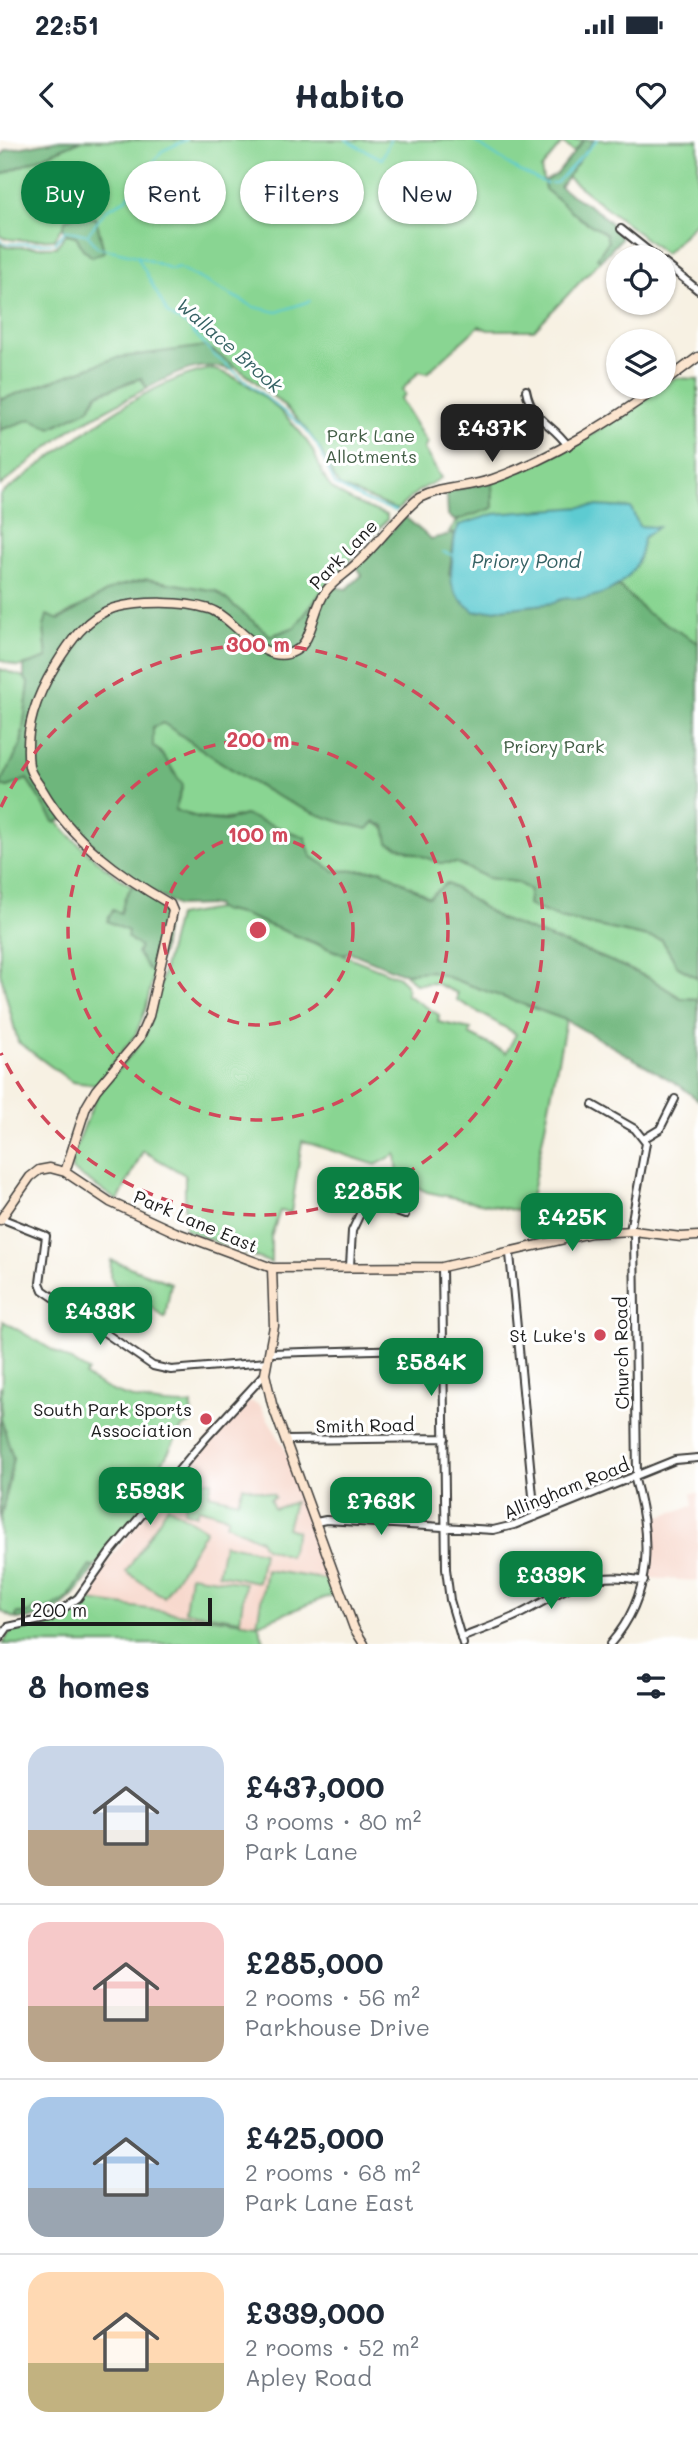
<!DOCTYPE html>
<meta charset="utf-8">
<style>
body{margin:0;font-family:Mali,sans-serif;background:#f6f6f7;color:#1f2937;height:100vh;display:flex;flex-direction:column;font-size:26px;white-space:nowrap}
*{box-sizing:border-box;margin:0}
p{font-size:23px;color:#747a83}
.icon{flex:none;width:38px;height:38px;fill:none;stroke:currentColor;stroke-width:2;stroke-linecap:round;stroke-linejoin:round}
.map{position:relative;height:1504px;overflow:hidden}
.side{display:flex;flex-direction:column;background:#fff;flex:1}
.side>*{flex:none}
.top-card{position:absolute;left:21px;top:21px;width:656px;height:63px;display:flex;gap:14px}
.buttons{position:absolute;left:606px;top:105px;display:grid;gap:14px}
.buttons a{display:grid;place-items:center;width:70px;height:70px;border-radius:50%;background:#fff;box-shadow:0 2px 5px #0004;font-size:35px}
.scale{position:absolute;left:21px;bottom:18px;width:191px;box-sizing:border-box;padding-left:7px;border:4px solid #1c1c1c;border-top:0;font-size:19px;line-height:24px;white-space:nowrap;color:#1c1c1c;-webkit-text-stroke:5px #fff;paint-order:stroke}
.price{position:absolute;translate:-50% -60px;padding:0 16px;border-radius:14px;background:#0b8043;color:#fff;font-size:23px;line-height:46px;filter:drop-shadow(0 2px 4px #0008)}
.price::after{content:'';position:absolute;left:50%;top:42px;width:21px;height:16px;margin-left:-10px;background:inherit;clip-path:polygon(0 0,100% 0,50% 100%)}
.price.on{background:#222;color:#fff}
ul{padding:0;list-style:none}
li{display:flex;align-items:center;gap:21px;height:175px;padding:0 28px}
li+li{border-top:2px solid #e0e1e3}
li span{display:grid;place-items:center;flex:none;width:196px;height:140px;border-radius:21px;color:#555}
li>.icon{margin-inline-start:auto}
span .icon{width:84px;height:84px;fill:#fffc;stroke-width:1}
li b{font-size:30px}
h2{display:flex;justify-content:space-between;align-items:center;height:84px;padding:0 28px;font-size:30px}
.pill{padding:0 24px;border-radius:32px;background:#fff;box-shadow:0 2px 5px #0004;font-size:24px;line-height:63px}
.pill.on{background:#0b8043;color:#fff}
.status{display:flex;justify-content:space-between;align-items:center;height:49px;padding:0 35px;background:#fff;direction:ltr}
.status svg{height:19px;fill:currentColor}
header{display:flex;justify-content:space-between;align-items:center;height:91px;padding:0 28px;background:#fff;font-size:32px;font-weight:700}
.map>svg:first-child{display:block}
.built{fill:#f6d2c4}
.green{fill:#89d592;stroke:#527857;stroke-width:2}
.forest{fill:#6eb67c;stroke:#45694c;stroke-width:2}
.water{fill:#5dcbd1;stroke:#3c7476;stroke-width:2}
.lines{fill:none;stroke-linecap:round;stroke-linejoin:round}
.stream{stroke:#5dcbd1;stroke-width:2}
.street-casing{stroke:#3d3c3a;stroke-width:10}
.secondary-casing{stroke:#3d3c3a;stroke-width:11}
.street{stroke:#fff;stroke-width:6}
.secondary{stroke:#fce5cf;stroke-width:8}
.ring{fill:none;stroke:#d1495b;stroke-width:3.5;stroke-dasharray:12 9}
.poi-dot{fill:#d1495b;stroke:#fff;stroke-width:2.5}
.labels{text-anchor:middle;dominant-baseline:central;stroke-width:6;stroke-linejoin:round;paint-order:stroke}
.park-label{font-size:18px;fill:#425d45;stroke:#fff}
.street-label{font-size:18px;fill:#1c1c1c;stroke:#fff}
.poi-label{font-size:18px;fill:#1c1c1c;stroke:#fff;text-anchor:end}
.water-label{font-size:19px;font-style:italic;fill:#366264;stroke:#fff}
.centre{fill:#d1495b;stroke:#fff;stroke-width:3.5}
.ring-label{font-size:21px;text-anchor:middle;font-weight:bold;fill:#d1495b;stroke:#fff;stroke-width:6;stroke-linejoin:round;paint-order:stroke}
</style>
<div class="status"><b>22:51</b><svg viewBox="0 0 49 12"><path d="M0 12V9h3v3zM5 12V6h3v6zM10 12V3h3v9zM15 12V0h3v12zM26 1h20v11H26zM47 4h2v5h-2z"/></svg></div>
<header><svg class="icon" aria-label="back" viewBox="0 0 24 24"><path d="M15 5l-7 7 7 7"/></svg>Habito<svg class="icon" aria-label="heart" viewBox="0 0 24 24"><path d="M12 20l-8-8c-3-5 5-10 8-4 3-6 11-1 8 4z"/></svg></header>
<div class="map">
<svg width="698" height="1504" viewBox="0 0 698 1504">
<rect width="100%" height="100%" fill="#fff"/>
<filter id="ink" filterUnits="userSpaceOnUse"><feTurbulence type="fractalNoise" baseFrequency=".0143" numOctaves="2"/><feDisplacementMap in="SourceGraphic" scale="14" xChannelSelector="R" yChannelSelector="G"/><feConvolveMatrix kernelMatrix="1 2 1 2 8 2 1 2 1" color-interpolation-filters="sRGB"/></filter>
<filter id="wash" filterUnits="userSpaceOnUse"><feTurbulence type="fractalNoise" baseFrequency=".00686" numOctaves="4" result="noise"/><feDisplacementMap in="SourceGraphic" scale="28" xChannelSelector="R" yChannelSelector="G"/><feGaussianBlur stdDeviation="1.57" result="paint"/><feColorMatrix in="noise" values="0 0 0 0 0 0 0 0 0 0 0 0 0 0 0 0 0 1.4 0 .05"/><feComposite in="paint" operator="in"/></filter>
<g filter="url(#wash)">
<rect width="100%" height="100%" fill="#f7f1e3"/>
<path class="built" d="M250,1261L260,1265L285,1309L330,1440L266,1431L257,1484L83,1460L112,1416L209,1297Z
M691,1353H698V1441L650,1438V1379L693,1366Z"/>
<path class="green" d="M82,0H584L574,12L562,3L541,29L545,49L581,79L606,94L608,102L598,117L601,120L534,190H488L479,186L427,233L419,231L402,250L405,254L400,259L427,303L424,309L441,338L417,352L397,370L339,346C330,332 325,316 316,303C289,263 245,233 206,206L61,238L0,260V103L5,107H56L66,94L76,96L83,109L104,111L96,78L63,87L54,99C39,99 12,103 0,96V35Z
M594,0H698V80L665,114L566,36Z
M209,229C243,233 292,277 310,306C318,318 321,334 329,345C338,357 373,370 387,375V380L326,446L295,487L270,496L249,479L115,447L44,487L47,519L18,527L0,520V355C60,312 135,245 209,229Z
M141,238L147,248L71,289L0,346V290Z
M675,238L698,239V503L647,473L619,446L561,457L554,463L453,415L454,393L449,392C459,375 475,373 493,368L492,342L576,305Z
M0,529L24,537L29,544L21,605L1,645L8,647L27,639C48,676 81,709 115,735C134,749 154,753 167,773L146,868L136,894L96,945L72,942L18,902L0,832Z
M163,583C232,629 283,671 367,688L374,682L440,723H457L488,738L516,742L530,750L528,765L560,778L662,800L678,827L698,838V859L681,858L649,838L601,817L500,779L447,743L429,757L381,730L334,731L245,675C219,683 200,679 175,670L183,645C171,631 168,617 153,606V587Z
M217,769L244,775L399,837L406,844L407,855L439,875L438,882L471,889L469,894L506,913L516,894L457,860V853L435,843L415,844L404,833L431,831L566,880L528,1073L427,1052L398,1038L396,1014L376,1025L302,1001L291,1073L280,1071L271,1097V1123L185,1090V1035L143,1011L118,1061L72,1030L71,1019L97,955L143,900L153,873L177,776Z
M111,1120L171,1143L165,1178L127,1148L116,1149L110,1136Z
M3,1181L88,1231L85,1236C119,1259 153,1265 192,1265L191,1283L182,1288L162,1323L165,1326L163,1331L170,1337L94,1428L90,1426L67,1459L46,1470L35,1468L28,1473H17L16,1479L0,1471V1383L13,1318L1,1279Z
M203,1341H212L209,1354L238,1361L243,1346L273,1354L275,1357L270,1359L274,1369L294,1362L287,1388L297,1391L289,1416L265,1408L260,1400L226,1384L228,1377L199,1368L196,1375L184,1371L186,1363L179,1359L181,1351L199,1356Z
M168,1366L206,1390L164,1457L126,1432Z
M224,1404L263,1412L258,1442L218,1434Z
M266,1430L330,1440L335,1454L258,1484L265,1504H3L10,1492L52,1482L83,1460L257,1484Z
M190,1435L245,1443L240,1480L185,1471Z"/>
<path class="forest" d="M60,0H82L0,35V16L7,10Z
M584,0H594L560,47C580,62 611,74 621,99L601,120L597,118L608,102L606,94L581,79L545,49V41L556,35Z
M77,74L96,78L104,112L92,117L83,109L76,96L66,94L63,87L66,79Z
M206,206L235,226L232,230C199,220 177,233 147,248L141,238L97,254L90,268L51,288L31,279L0,290V260L115,218Z
M492,342L493,368L455,381L448,375L447,357L444,352Z
M405,377L431,399L455,393L449,434L475,472L553,463L561,457L586,458L619,446L647,473L698,503V838L678,827L662,800L560,778L528,765L530,750L516,742L488,738L457,723H440L388,703L385,686L374,682L368,689C283,671 232,629 163,583L153,587V606C168,617 171,631 183,645L175,670L200,679L226,681L245,675L305,697L311,716L334,731L381,730L429,757L447,743L500,779L601,817L649,838L681,858L698,859V960L679,945L566,880L431,831L401,833L350,812L343,814L244,775L217,769L215,765L177,766L122,733L66,678L55,683L27,639L8,647L0,645L21,605L29,544L24,537V526L47,518L44,487L47,475L59,480L115,447L147,439L216,451L271,496L295,487L326,446L347,449L362,435L357,427Z
M133,745L158,760L167,773L162,812L155,831L149,830L137,813L140,807L127,797L128,791L107,781L113,770L121,773L125,757Z
M0,1246L1,1279L13,1318L0,1383Z
M90,1426L94,1428C74,1459 55,1481 16,1479L17,1473H28L35,1468L46,1470L67,1459Z"/>
<path class="water" d="M594,366L631,368L639,386L658,387L643,398C641,431 619,452 586,458C573,460 565,455 554,463L475,472C447,452 450,442 453,413C454,402 454,394 459,385L494,374Z"/>
<g class="lines">
<path class="stream" d="M346,0L382,19L390,0
M472,0L519,31L547,44
M551,43H556L597,0
M88,94L106,70L126,59L162,11L186,0
M0,100L6,104L55,103L66,90L88,95L97,107L137,116L168,174L188,186L214,215L303,287L317,305L335,345L368,362L396,371
M137,116L172,129L178,127L254,167L277,172L310,161
M443,412L453,415"/>
</g>
</g>
<g filter="url(#ink)">
<g class="lines">
<g class="street-casing">
<path id="street" d="M621,89L656,117
M663,122L698,150
M526,250C532,282 552,282 568,306
M593,965L635,989L646,1003L630,1091
M645,998L660,989L675,959
M330,1055L346,1054L366,1061
M3,1079L46,1096L40,1143L43,1150L153,1226L171,1230L267,1222
M634,1091L637,1335
M510,1114L535,1377
M350,1126L352,1091L366,1061L405,1075
M442,1127L446,1429L450,1460L463,1504
M270,1213L443,1208
M286,1300L445,1298
M316,1382L326,1380L493,1390L514,1385L675,1320L698,1318
M0,1498L8,1487L50,1478L78,1458L109,1414L205,1299L265,1234
M461,1498C481,1490 502,1483 522,1473C568,1449 588,1429 644,1441
M610,1504C654,1454 651,1396 634,1336"/>
</g>
<g class="secondary-casing">
<path id="secondary" d="M663,243L698,217
M65,1032L86,967L96,950L139,899L149,876L173,771L170,764C119,735 72,701 42,649C38,643 30,634 29,626C24,589 36,557 55,526C69,503 87,476 114,468C141,461 183,461 209,469C235,477 263,529 295,511C313,502 313,467 326,451C334,440 347,433 357,423C379,403 396,377 419,358C443,346 468,348 493,339C554,317 606,284 659,247
M0,1080L30,1037L39,1030L50,1028L65,1032L110,1062L175,1092L272,1128L442,1127L591,1093L634,1091L681,1097L698,1096
M272,1128L274,1186L265,1234L272,1264L354,1488L364,1504"/>
</g>
<use href="#street" class="street"/>
<use href="#secondary" class="secondary"/>
</g>
</g>
<g class="ring">
<circle cx="258" cy="790" r="95"/>
<circle cx="258" cy="790" r="190"/>
<path d="M1 667A285 285 0 1 1 1 913"/>
</g>
<g class="poi-dot">
<circle cx="600" cy="1195" r="7"/>
<circle cx="206" cy="1279" r="7"/>
</g>
<g class="labels">
<g class="park-label">
<text x="371" y="295">Park Lane<tspan x="371" dy="21">Allotments</tspan></text>
<text x="554" y="606">Priory Park</text>
</g>
<g class="street-label">
<text transform="translate(343 414) rotate(-46)">Park Lane</text>
<text transform="translate(196 1081) rotate(23)">Park Lane East</text>
<text transform="translate(621 1213) rotate(-91)">Church Road</text>
<text transform="translate(365 1285) rotate(-1)">Smith Road</text>
<text transform="translate(566 1348) rotate(-22)">Allingham Road</text>
</g>
<g class="poi-label">
<text x="586" y="1195">St Luke's</text>
<text x="192" y="1269">South Park Sports<tspan x="192" dy="21">Association</tspan></text>
</g>
<g class="water-label">
<text transform="translate(230 205) rotate(41)">Wallace Brook</text>
<text x="526" y="420">Priory Pond</text>
</g>
</g>
<circle cx="258" cy="790" r="10" class="centre"/>
<g class="ring-label">
<text x="258" y="512">300 m</text>
<text x="258" y="607">200 m</text>
<text x="258" y="702">100 m</text>
</g>
</svg>
<div class="buttons">
<a><svg class="icon" aria-label="locate" viewBox="0 0 24 24"><circle cx="12" cy="12" r="6"/><path d="M12 2v4M12 18v4M2 12h4M18 12h4"/></svg></a>
<a><svg class="icon" aria-label="layers" viewBox="0 0 24 24"><path d="M12 4l9 5-9 5-9-5zM3 14l9 5 9-5"/></svg></a>
</div>
<div class="scale">200 m</div>
<b class="price on" style="left:492px;top:324px">£437K</b>
<b class="price" style="left:368px;top:1087px">£285K</b>
<b class="price" style="left:572px;top:1113px">£425K</b>
<b class="price" style="left:100px;top:1207px">£433K</b>
<b class="price" style="left:431px;top:1258px">£584K</b>
<b class="price" style="left:150px;top:1387px">£593K</b>
<b class="price" style="left:381px;top:1397px">£763K</b>
<b class="price" style="left:551px;top:1471px">£339K</b>
<div class="top-card">
<a class="pill on">Buy</a>
<a class="pill">Rent</a>
<a class="pill">Filters</a>
<a class="pill">New</a>
</div>
</div>
<section class="side">
<h2>8 homes<svg class="icon" aria-label="filters" viewBox="0 0 24 24"><path d="M4 7h16M4 17h16"/><circle cx="9" cy="7" r="2"/><circle cx="15" cy="17" r="2"/></svg></h2>
<ul>
<li><span style="background:linear-gradient(#c9d6e8 60%,#b9a48a 0)"><svg class="icon" aria-label="home" viewBox="0 0 24 24"><path d="M3 11l9-7 9 7M6 9v11h12V9"/></svg></span><div><b>£437,000</b><p>3 rooms · 80 m²</p><p>Park Lane</p></div></li>
<li><span style="background:linear-gradient(#f6c9c9 60%,#b9a48a 0)"><svg class="icon" aria-label="home" viewBox="0 0 24 24"><path d="M3 11l9-7 9 7M6 9v11h12V9"/></svg></span><div><b>£285,000</b><p>2 rooms · 56 m²</p><p>Parkhouse Drive</p></div></li>
<li><span style="background:linear-gradient(#a9c7e8 65%,#9aa5b1 0)"><svg class="icon" aria-label="home" viewBox="0 0 24 24"><path d="M3 11l9-7 9 7M6 9v11h12V9"/></svg></span><div><b>£425,000</b><p>2 rooms · 68 m²</p><p>Park Lane East</p></div></li>
<li><span style="background:linear-gradient(#ffd9b3 65%,#c2b280 0)"><svg class="icon" aria-label="home" viewBox="0 0 24 24"><path d="M3 11l9-7 9 7M6 9v11h12V9"/></svg></span><div><b>£339,000</b><p>2 rooms · 52 m²</p><p>Apley Road</p></div></li>
</ul>
</section>
